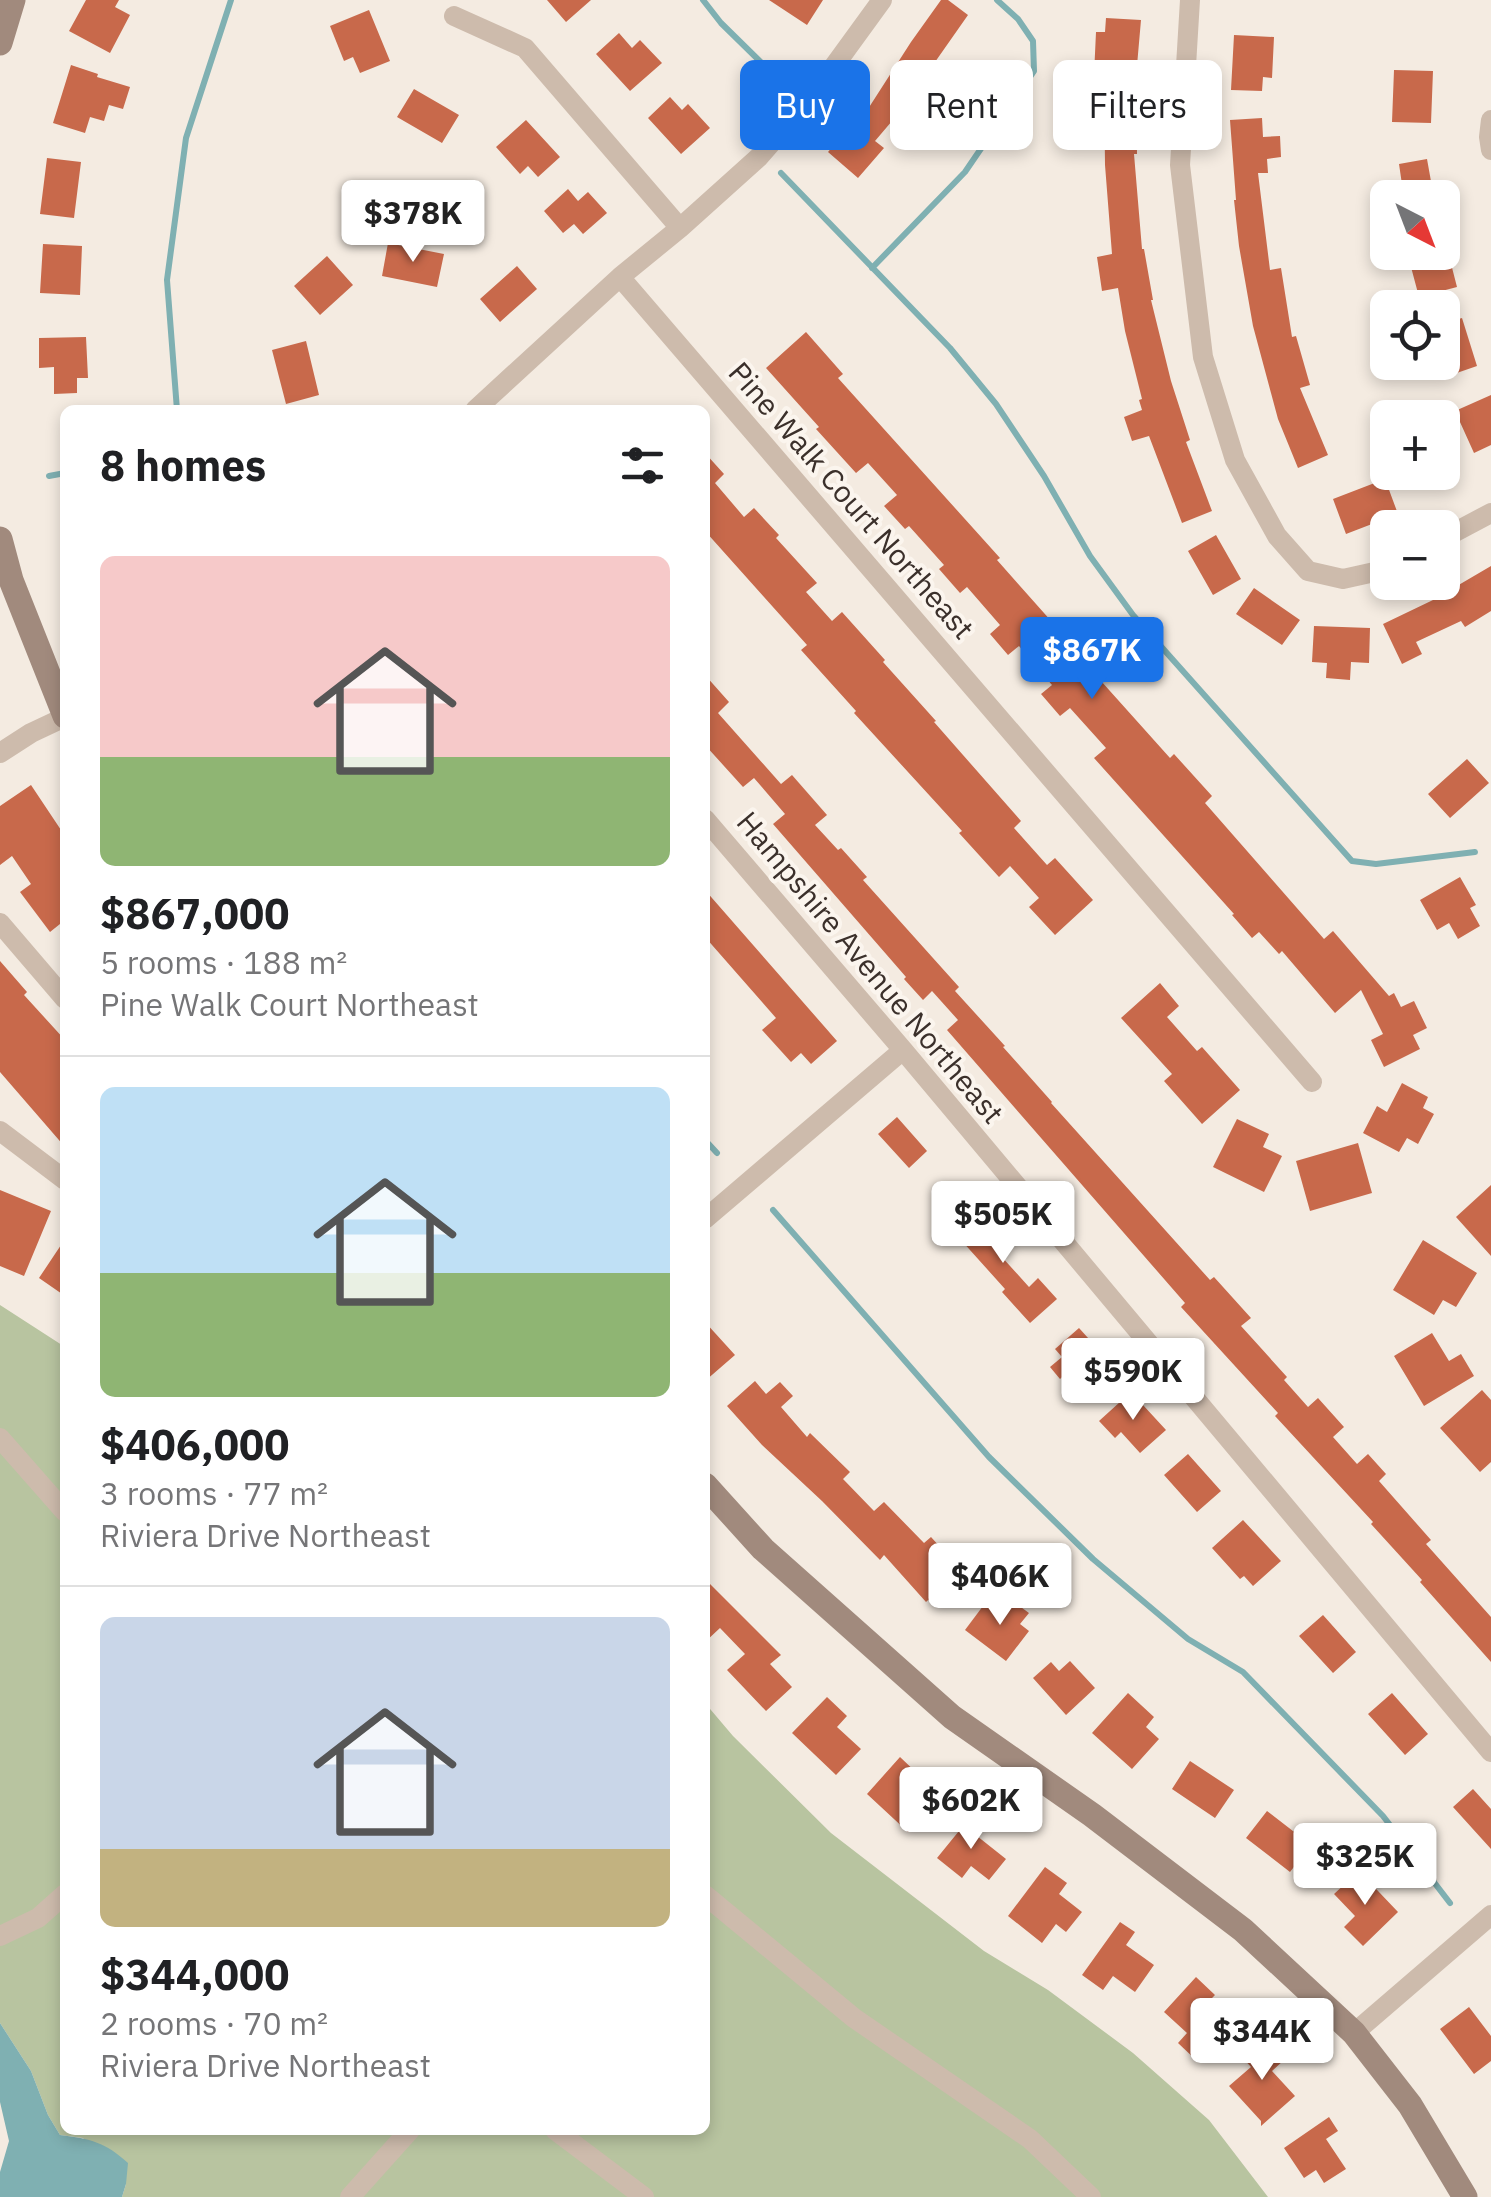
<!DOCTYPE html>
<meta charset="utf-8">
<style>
body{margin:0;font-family:"IBM Plex Sans",sans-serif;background:#f2f2f2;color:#202124;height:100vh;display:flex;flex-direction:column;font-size:38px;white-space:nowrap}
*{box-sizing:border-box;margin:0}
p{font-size:32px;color:#757577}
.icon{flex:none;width:55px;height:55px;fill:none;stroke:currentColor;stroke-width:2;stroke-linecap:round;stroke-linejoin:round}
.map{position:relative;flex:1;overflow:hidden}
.details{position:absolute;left:60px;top:405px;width:650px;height:1730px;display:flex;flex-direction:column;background:#fff;border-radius:15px;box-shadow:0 5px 15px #0003}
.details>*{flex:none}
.banner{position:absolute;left:740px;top:60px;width:600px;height:90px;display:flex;gap:20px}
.needle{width:65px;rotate:138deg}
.tools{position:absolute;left:1370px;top:180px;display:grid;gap:20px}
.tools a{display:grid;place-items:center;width:90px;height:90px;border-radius:15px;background:#fff;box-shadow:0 5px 15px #0003;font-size:50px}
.price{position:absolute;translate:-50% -85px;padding:0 22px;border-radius:10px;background:#fff;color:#222;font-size:32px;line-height:65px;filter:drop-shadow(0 2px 5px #0008)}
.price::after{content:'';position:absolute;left:50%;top:60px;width:30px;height:22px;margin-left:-15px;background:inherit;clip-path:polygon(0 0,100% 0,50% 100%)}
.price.current{background:#1a73e8;color:#fff}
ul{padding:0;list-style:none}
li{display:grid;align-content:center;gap:20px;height:530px;padding:0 40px}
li+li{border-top:2px solid #e0e0e0}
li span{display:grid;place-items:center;height:310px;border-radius:15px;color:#555}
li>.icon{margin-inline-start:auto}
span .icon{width:180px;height:180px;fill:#fffc;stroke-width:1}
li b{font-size:42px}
h2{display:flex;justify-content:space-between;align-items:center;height:120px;padding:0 40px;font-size:42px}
.chip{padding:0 35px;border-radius:15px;background:#fff;box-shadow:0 5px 15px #0003;font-size:35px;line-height:90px}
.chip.current{background:#1a73e8;color:#fff}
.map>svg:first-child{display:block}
.green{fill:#b8c4a0}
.water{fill:#7fb0b2}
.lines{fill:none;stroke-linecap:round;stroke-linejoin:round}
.stream{stroke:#7fb0b2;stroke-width:6}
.building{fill:#c8694b}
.street{stroke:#cdbbac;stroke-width:20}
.secondary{stroke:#a18a7d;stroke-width:25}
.labels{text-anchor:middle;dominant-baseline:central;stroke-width:8;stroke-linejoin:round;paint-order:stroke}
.street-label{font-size:30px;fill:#3b302b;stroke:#fbf5ee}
</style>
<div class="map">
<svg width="1491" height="2197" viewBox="0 0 1491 2197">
<rect width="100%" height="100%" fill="#f4ebe1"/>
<path class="green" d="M0,1305L65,1347V2130H705V1703L733,1736L831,1833L984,1951L1048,1990L1133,2053L1209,2120L1268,2197H122L126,2184L83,2138L60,2135L48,2115L31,2071L0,2023Z"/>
<path class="water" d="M0,2023L31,2071L48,2115L60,2135C91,2139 105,2142 128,2163L126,2184L122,2197H0V2172L9,2141L0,2102Z"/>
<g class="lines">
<path class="stream" d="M703,0L721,23L777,78
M781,173L950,348L996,404L1044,476L1090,556L1133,615L1352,861L1376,864L1475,852
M872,268L965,172L1034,71L1033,41L1018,19L997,0
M177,410L167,280L186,138L231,0
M49,476L65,473
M705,1140L717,1153
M773,1210L989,1457L1093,1559L1188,1639L1243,1672L1383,1816L1450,1903"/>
</g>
<path class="building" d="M86,0H119L115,7L130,15L110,53L69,31Z
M547,0H591L566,22Z
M769,0H823L807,25Z
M941,0H948L968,15L914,92L926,100L911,123L898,114L875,141L884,148L858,178L828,152L864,110L866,112L911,42Z
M369,10L390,61L360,73L353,57L344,61L330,26Z
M1106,18L1141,20L1136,77L1137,154H1134L1142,249H1144L1153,300H1151L1171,381L1190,440L1186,442L1212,511L1182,523L1149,436L1132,441L1124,417L1142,410L1139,400L1142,399L1125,331L1118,288L1102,291L1097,257L1112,254L1105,165L1104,75H1094L1096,32H1105Z
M619,33L632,48L640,40L662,63L630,91L596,54Z
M1234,35L1274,37L1272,78L1263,77L1262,91L1231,90Z
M71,65L98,74L97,77L130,87L123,109L109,105L104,121L90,117L85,133L53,123Z
M1394,70L1433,71L1431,123L1392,122Z
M414,89L459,115L442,143L397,117Z
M670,97L682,110L688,104L710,128L681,154L648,118Z
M1262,118L1263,137L1280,136L1281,157L1267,159L1268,173H1258L1270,270L1281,268L1292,337L1296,336L1310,385L1300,388L1328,455L1298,468L1278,419L1253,326L1239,246L1234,200H1236L1230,120Z
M526,120L560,157L538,177L528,166L520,174L496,147Z
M47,158L81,162L74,218L40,214Z
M1427,159L1434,198H1404L1399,164Z
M568,189L578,201L588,192L607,213L583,234L574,224L563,233L544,211Z
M388,243L444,254L437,287L382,276Z
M43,244L82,246L80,295L40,293Z
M1407,252H1448L1457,287L1419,297Z
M327,256L353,285L320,315L294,286Z
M517,266L537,289L500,322L480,299Z
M1462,318L1477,366L1448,376L1442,360V324Z
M806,332L843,374L838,378L1000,558L997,560L1068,640L1084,626L1112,658L1104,665L1111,672L1101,681L1170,758L1174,754L1212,796L1205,803L1324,939L1333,931L1389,996L1394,993L1401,1007L1414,1001L1427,1028L1413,1035L1420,1049L1384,1067L1371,1040L1383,1034L1361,990L1335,1013L1282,951L1279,954L1259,932L1252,938L1232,915L1234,914L1094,758L1106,748L1070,708L1060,716L1041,694L1052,685L1019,646L1008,655L990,634L1000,625L967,587L960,593L939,569L944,565L909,526L905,529L884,506L897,495L868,463L856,473L816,429L819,427L766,368Z
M86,337L88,378H77V393L54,394V367L39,368V338Z
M306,341L319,395L286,404L272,350Z
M1491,395V445L1474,453L1455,411Z
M705,453L724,474L715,483L744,517L754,508L779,535L776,538L817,583L806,592L832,621L842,612L885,660L883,662L936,721L934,722L1021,821L1014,828L1047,865L1055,858L1093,900L1055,935L1029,907L1039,898L1010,866L999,877L959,833L962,831L854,713L856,711L801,650L807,645L705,531Z
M1385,479L1398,514L1346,534L1333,499Z
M1216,535L1241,579L1213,595L1188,551Z
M1491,566V611L1465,627L1461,621L1416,642L1422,654L1402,664L1383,624L1433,600Z
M1254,588L1300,620L1282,645L1236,614Z
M1314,626L1370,628L1369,663L1351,662L1350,680L1326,678L1327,663L1312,662Z
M705,675L729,702L718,713L781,784L792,775L827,815L815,825L838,850L841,848L867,877L863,880L959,987L955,991L1005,1046L1003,1047L1052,1102L1051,1103L1210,1280L1214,1277L1251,1318L1241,1326L1287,1377L1284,1380L1308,1407L1318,1398L1344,1427L1333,1437L1357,1464L1368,1454L1386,1474L1379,1481L1431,1540L1426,1544L1491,1617V1662L1420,1582L1422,1580L1371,1524L1373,1522L1275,1416L1278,1413L1181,1307L1185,1303L947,1030L958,1020L932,991L923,1000L904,979L906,977L773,824L785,814L754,778L743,787L705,745Z
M1467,759L1489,783L1450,818L1428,794Z
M31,785L65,836V920L50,932L20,892L31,884L12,856L0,865V806Z
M1460,877L1476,905L1470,908L1480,926L1458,939L1449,923L1437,930L1420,900Z
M705,890L837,1041L811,1064L801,1053L791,1062L762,1030L776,1018L705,937Z
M0,961L27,992L24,995L65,1040V1147L0,1072Z
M1160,983L1179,1006L1167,1017L1197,1051L1202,1047L1240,1090L1202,1124L1164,1081L1172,1074L1121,1018Z
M1402,1083L1428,1097L1423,1108L1434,1114L1418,1144L1407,1138L1399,1152L1363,1133L1377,1106L1387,1112Z
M897,1117L927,1151L909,1168L878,1134Z
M1237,1119L1269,1134L1263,1147L1282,1156L1264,1192L1213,1167Z
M1358,1143L1372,1193L1310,1211L1296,1161Z
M1491,1185V1256L1456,1217Z
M0,1190L51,1211L24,1276L0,1266Z
M977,1208L1011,1246L1001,1256L1029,1287L1038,1278L1057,1299L1030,1323L1002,1292L1005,1289L952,1230Z
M65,1239V1296L39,1278Z
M1423,1240L1477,1273L1456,1307L1443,1300L1434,1315L1393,1290Z
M705,1322L735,1355L705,1381Z
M1079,1328L1108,1360L1086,1380L1074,1366L1060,1379L1050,1367L1062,1357L1055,1349Z
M1432,1333L1449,1361L1461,1354L1474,1376L1424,1406L1394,1356Z
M755,1381L766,1394L780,1382L793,1396L781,1407L807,1437L810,1433L850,1472L843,1479L874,1511L884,1502L924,1543L931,1537L961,1570L926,1602L884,1555L880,1560L822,1501L762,1445L727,1406Z
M1482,1390L1491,1400V1462L1480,1472L1440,1428Z
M1131,1392L1166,1430L1140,1453L1121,1432L1115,1438L1099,1421Z
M1188,1454L1221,1491L1197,1512L1164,1475Z
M1243,1520L1281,1561L1253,1586L1244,1576L1240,1579L1212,1548Z
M705,1579L781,1655L770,1664L792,1687L766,1711L727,1670L745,1654L720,1628L705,1642Z
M1010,1599L1029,1613L1020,1624L1029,1631L1006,1661L965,1630L986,1602L1000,1612Z
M1323,1615L1356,1652L1333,1673L1299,1636Z
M1070,1661L1095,1688L1066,1715L1033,1678L1051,1662L1059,1671Z
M1128,1693L1154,1717L1146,1727L1159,1739L1132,1769L1092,1733Z
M1392,1693L1428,1734L1405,1755L1368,1714Z
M827,1697L847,1716L837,1727L861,1749L836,1775L792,1733Z
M900,1757L920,1776L912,1785L933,1804L908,1832L867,1794Z
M1190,1761L1234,1790L1215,1818L1172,1789Z
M1473,1789L1491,1809V1849L1453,1807Z
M1267,1811L1311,1845L1290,1872L1246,1838Z
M972,1815L986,1825L977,1836L1006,1859L989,1880L971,1866L962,1878L937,1858Z
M1045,1867L1067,1883L1059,1894L1082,1912L1066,1932L1056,1924L1042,1943L1008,1916Z
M1359,1871L1398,1912L1363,1946L1344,1927L1355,1916L1334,1894Z
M1120,1922L1135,1932L1126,1945L1154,1965L1135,1992L1113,1976L1103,1990L1082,1975Z
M1196,1977L1215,1995L1206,2004L1230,2026L1197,2061L1178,2043L1187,2033L1164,2012Z
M1469,2007L1491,2036V2061L1474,2074L1440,2029Z
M1263,2038L1284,2060L1272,2071L1295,2096L1261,2126V2121L1229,2086L1251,2067L1242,2057Z
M1329,2117L1338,2131L1326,2139L1346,2169L1324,2183L1316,2170L1304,2178L1284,2148Z"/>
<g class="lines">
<path class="street" d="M1190,0L1180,165L1203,357L1235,460L1277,536L1308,571L1343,579L1388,569
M454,16L525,48L680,228
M1491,120L1489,137L1491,150
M620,277L1312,1082
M475,410L620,277L680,228L759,157L813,95L882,0
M1442,539L1491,513
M0,753L31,733L65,717
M705,819L903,1050L1491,1752
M0,923L65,999
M0,1131L65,1180
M705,1219L903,1050
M0,1438L65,1512
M705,1895L854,2018L1030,2139L1091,2197
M0,1936L38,1918L65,1894
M1354,2033L1491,1915
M555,2130L644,2197
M350,2197L410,2130"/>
<path class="secondary" d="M0,43L13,0
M0,539L11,580L65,716
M705,1485L763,1549L952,1717L1092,1815L1243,1930L1354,2033L1410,2105L1465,2197"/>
</g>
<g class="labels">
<g class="street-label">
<text transform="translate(852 500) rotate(49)">Pine Walk Court Northeast</text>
<text transform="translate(871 967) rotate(50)">Hampshire Avenue Northeast</text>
</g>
</g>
</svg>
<div class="tools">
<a><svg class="needle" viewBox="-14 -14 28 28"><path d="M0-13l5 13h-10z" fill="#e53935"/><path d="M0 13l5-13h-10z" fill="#757577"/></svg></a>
<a><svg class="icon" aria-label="locate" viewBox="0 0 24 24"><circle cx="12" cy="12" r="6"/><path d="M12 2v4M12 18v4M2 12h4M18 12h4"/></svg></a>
<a>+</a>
<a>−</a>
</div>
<b class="price" style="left:413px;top:265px">$378K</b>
<b class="price current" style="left:1092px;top:702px">$867K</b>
<b class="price" style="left:1003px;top:1266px">$505K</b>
<b class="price" style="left:1133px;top:1423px">$590K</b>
<b class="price" style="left:1000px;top:1628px">$406K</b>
<b class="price" style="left:971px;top:1852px">$602K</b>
<b class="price" style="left:1365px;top:1908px">$325K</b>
<b class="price" style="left:1262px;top:2083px">$344K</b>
<div class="banner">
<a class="chip current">Buy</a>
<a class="chip">Rent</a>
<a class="chip">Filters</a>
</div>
<section class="details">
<h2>8 homes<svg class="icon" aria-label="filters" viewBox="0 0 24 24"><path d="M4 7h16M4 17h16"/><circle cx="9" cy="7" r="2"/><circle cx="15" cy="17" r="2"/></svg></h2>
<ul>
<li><span style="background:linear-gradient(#f6c9c9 65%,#8fb573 0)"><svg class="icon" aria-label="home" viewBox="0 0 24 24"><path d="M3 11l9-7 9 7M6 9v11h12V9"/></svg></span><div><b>$867,000</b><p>5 rooms · 188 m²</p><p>Pine Walk Court Northeast</p></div></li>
<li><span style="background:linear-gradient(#bfe0f5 60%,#8fb573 0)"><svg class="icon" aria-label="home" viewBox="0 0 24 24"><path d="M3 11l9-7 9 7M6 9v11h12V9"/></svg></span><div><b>$406,000</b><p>3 rooms · 77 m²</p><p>Riviera Drive Northeast</p></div></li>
<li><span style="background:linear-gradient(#c9d6e8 75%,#c2b280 0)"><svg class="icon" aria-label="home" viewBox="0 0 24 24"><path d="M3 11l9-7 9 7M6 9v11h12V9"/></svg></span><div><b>$344,000</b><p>2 rooms · 70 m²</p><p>Riviera Drive Northeast</p></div></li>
</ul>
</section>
</div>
